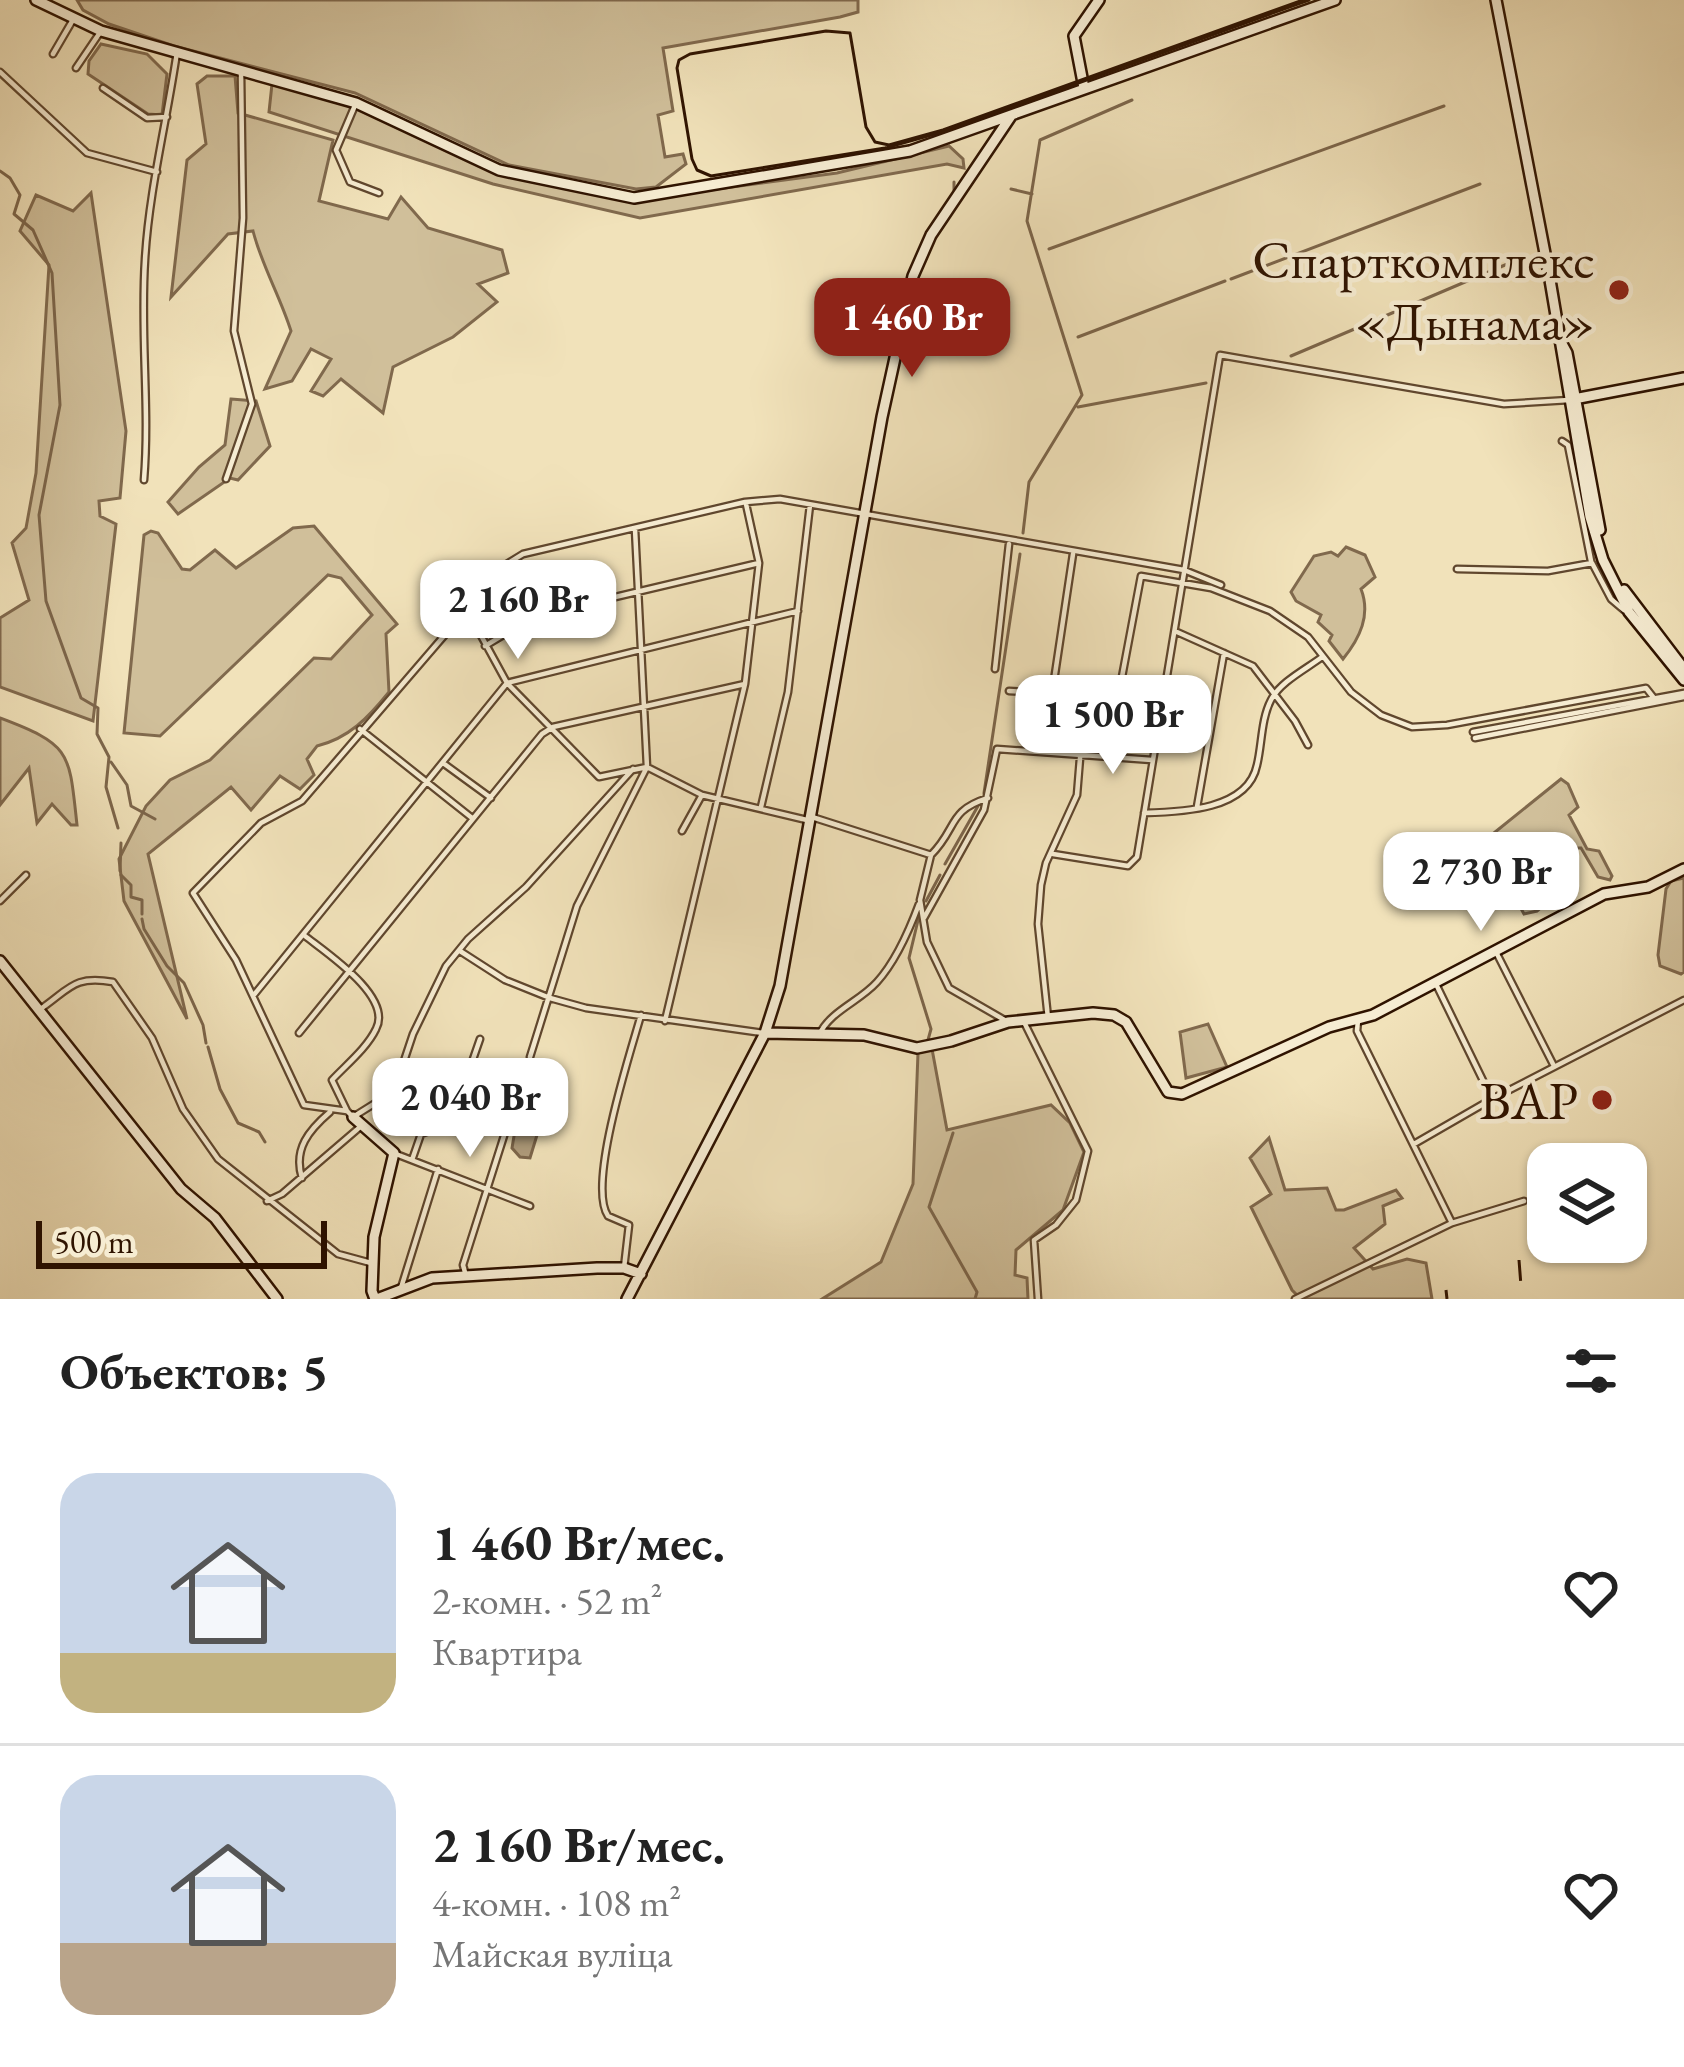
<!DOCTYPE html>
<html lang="ru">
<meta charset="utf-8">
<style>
body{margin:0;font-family:"EB Garamond",serif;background:#f6f6f6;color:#222;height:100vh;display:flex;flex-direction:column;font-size:45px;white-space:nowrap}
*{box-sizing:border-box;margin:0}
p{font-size:39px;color:#767676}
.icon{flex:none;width:66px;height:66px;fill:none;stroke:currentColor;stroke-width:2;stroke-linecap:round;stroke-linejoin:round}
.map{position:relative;height:1299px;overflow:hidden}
.details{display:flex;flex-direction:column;background:#fff;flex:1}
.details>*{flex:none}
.fabs{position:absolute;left:1527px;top:1143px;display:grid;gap:24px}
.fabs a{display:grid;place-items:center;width:120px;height:120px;border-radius:24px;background:#fff;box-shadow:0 3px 9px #0004;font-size:60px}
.scale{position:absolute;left:36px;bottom:30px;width:291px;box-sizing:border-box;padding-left:12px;border:6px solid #2f1300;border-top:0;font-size:33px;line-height:42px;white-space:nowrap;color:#2f1300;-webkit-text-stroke:9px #f6ecd2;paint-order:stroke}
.price{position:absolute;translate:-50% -102px;padding:0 27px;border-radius:24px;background:#fff;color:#222;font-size:39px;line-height:78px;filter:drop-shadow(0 3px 6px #0008)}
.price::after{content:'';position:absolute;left:50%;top:72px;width:36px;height:27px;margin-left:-18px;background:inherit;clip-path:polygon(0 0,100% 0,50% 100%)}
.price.current{background:#8f2418;color:#fff}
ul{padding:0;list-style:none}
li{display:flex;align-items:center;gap:36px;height:300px;padding:0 60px}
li+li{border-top:3px solid #e0e0e0}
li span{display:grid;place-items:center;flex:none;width:336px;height:240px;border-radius:36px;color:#555}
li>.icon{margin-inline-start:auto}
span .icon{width:144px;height:144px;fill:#fffc;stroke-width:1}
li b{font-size:51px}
h2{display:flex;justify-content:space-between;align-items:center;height:144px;padding:0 60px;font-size:51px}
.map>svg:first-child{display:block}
.green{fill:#d0bf9a;stroke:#80694d;stroke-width:3}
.water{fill:#af9c7b;stroke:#7c654a;stroke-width:3}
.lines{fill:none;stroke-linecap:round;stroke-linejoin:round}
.stream{stroke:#7c654a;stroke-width:3}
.street-casing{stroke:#60472e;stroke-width:9}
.secondary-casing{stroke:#2f1300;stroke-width:14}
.street{stroke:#f6ecd2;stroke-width:4.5}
.secondary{stroke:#f6ecd2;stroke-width:9}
.tram{stroke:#2f1300;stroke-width:3}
.rail{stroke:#2f1300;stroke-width:3;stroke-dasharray:21 21;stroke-linecap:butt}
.poi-dot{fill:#8f2418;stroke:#f6ecd2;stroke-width:4.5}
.labels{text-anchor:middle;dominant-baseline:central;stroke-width:9;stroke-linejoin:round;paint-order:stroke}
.poi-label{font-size:54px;fill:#2f1300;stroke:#f6ecd2;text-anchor:end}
</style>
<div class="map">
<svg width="1684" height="1299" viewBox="0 0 1684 1299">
<rect width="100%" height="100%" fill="#f1e2ba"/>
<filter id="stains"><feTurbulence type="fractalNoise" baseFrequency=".00167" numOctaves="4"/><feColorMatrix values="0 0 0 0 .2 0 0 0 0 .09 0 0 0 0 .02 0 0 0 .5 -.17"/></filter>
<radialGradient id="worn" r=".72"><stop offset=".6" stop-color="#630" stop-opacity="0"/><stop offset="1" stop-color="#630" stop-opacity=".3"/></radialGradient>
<path class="green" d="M77,0H858V12L840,17L663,48L673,111L658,115L665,157L683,154L686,164L656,187L636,189L509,165L355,93L174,46L109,24L83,10Z
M101,44L147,54L167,74L162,115L148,114L88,74L89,61Z
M207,76H235L238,113L333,140L319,201L388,219L401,197L428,228L502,250L508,273L478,284L497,302L453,337L393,367L383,413L341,379L323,396L311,391L331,359L311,349L292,381L265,389L291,331C280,296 262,266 253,231L228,234L171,297L187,160L206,144L197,84Z
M272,84L360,109L497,174L627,201L837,173L949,146L963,159L964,168L947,164L640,218L493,184L269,112Z
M91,193L126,431L120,498L99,501L100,516L116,524L93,721L0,687V618L29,600L12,543L26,528L36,473L49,265L20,231L36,195L73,211Z
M231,399L256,401L270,446L238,480L230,478L178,514L168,502L199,467L225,445Z
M314,526L397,624L386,634L389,692C368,718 349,738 317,746L307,759L314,775L300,789L280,776L251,810L231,787L148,854L187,1019L124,901L119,859L146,806L170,780L210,760L314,658L331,659L372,615L341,578L328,575L160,736L124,733L144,535L151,531L158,533L182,569L190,570L215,550L236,568L293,528Z
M1346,547L1365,555L1375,577L1361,589C1371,615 1360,638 1343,659L1329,641L1332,635L1318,622L1321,615L1296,601L1291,592L1314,556L1331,552L1338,556Z
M0,718C72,745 69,752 77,825H71L52,804L37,823L29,768L0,805Z
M1561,779L1568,784L1578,807L1569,815L1587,849L1599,851L1612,876L1610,880L1598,877L1581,848H1568L1564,866L1573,873L1571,878L1560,881L1561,890L1537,911L1524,914L1484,841Z
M1684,878V972L1681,974L1660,966L1658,955L1666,889L1671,881Z
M1208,1024L1227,1067L1186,1078L1180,1032Z
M932,1049L947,1130L1051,1105L1070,1123L1084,1152L1063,1210L1016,1250L1015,1275L1027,1278L1028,1299H822L881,1262L913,1184L918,1053Z
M1269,1138L1285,1190L1327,1188L1336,1210H1344L1396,1190L1402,1198L1383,1206L1385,1224L1354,1248L1373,1269L1407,1259L1426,1263L1432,1299H1301L1292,1290L1251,1207L1271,1194L1250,1158Z"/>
<path class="water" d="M559,1079L566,1082L554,1124L541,1122L530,1158L520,1157L512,1148L514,1136L543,1089L557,1087Z"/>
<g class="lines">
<path class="stream" d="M0,171L10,178L20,195L14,214L33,230L52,273L60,405L39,515L46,601L81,698L98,708L97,734L109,757L106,787L118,828
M954,182V190
M1011,189L1032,194
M1049,249L1444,106
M1231,279L1480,184
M1078,337L1225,281
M1291,356L1512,262
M1078,407L1206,383
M1023,533L1029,482L1082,395L1027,221L1040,140L1132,100
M111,762L127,785L131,806L155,819
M984,793L1020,554
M945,864L978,806
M120,871L121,843
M121,875L131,885V897L142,900V914
M926,901L940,875
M920,912L909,958L931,1029L928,1040
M142,919L144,929L167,966L184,983L203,1025L206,1043
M208,1047L220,1089L238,1123L259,1132L265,1142
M953,1133L929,1207L977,1292L975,1299"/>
<g class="street-casing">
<path id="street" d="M53,54L74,18
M76,68L101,31
M0,72L87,153L157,172
M103,88L147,118L167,117
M356,103L336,150L350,182L379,193
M1562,441L1568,445L1591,561
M226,479L252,404L234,331L243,218L241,72
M144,480C150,406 140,335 145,260C149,190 167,121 177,52
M1457,569L1548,571L1592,563L1611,599L1624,610
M466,608L507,683L599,777L647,767L635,529
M1177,632L1253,666L1295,721L1308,745
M485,646L535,616L759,563
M995,669L1009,544
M1009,691L1118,698L1141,576L1211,588L1270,611L1308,637L1351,692L1381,715L1412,727L1447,725L1646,688L1657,702
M1052,694L1073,554
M360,729L472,818
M1473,732L1684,693
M1475,738L1684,697
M443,763L491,798
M633,769L526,887L468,939L446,966L413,1034L398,1079L385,1097L353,1117L347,1111L304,1105L236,960L193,893L261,823L302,801L505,565L523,554L745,502L780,499L1184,570L1221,585
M761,807L788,692L810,505
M1197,807L1224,653
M1144,813C1182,812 1248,810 1257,765C1262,745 1261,719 1271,700C1280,682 1306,669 1322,657
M812,817L931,855C958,828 947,811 988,798
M682,831L702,795
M1053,854L1128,866L1137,857L1220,355L1504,404L1569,400
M931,855L920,900L927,942L949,988L1008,1022
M0,901L26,875
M924,918L984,810L997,749L1152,760
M305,936C328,954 393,997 376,1029C367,1048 346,1065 332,1080L347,1111
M460,951L505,980L550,998L586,1008L763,1033
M1497,954L1554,1066
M253,996L507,683L798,611
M39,1010C70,989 73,975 113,982L152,1038L183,1109L218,1159L338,1254L371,1263
M1048,1018L1038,924L1041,885L1046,863L1077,795L1085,697
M1023,1020L1088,1151L1076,1200L1056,1225L1034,1240L1038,1299
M1358,1020L1357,1031L1452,1223L1524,1201
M665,1021L745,684L759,563L746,504
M299,1033L542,734L553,727L745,684
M819,1035C830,1011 859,1002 877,982C896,961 909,931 919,904
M530,1057L577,906L647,767L702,795L811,821
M1492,1099L1684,1000
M1414,1144L1492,1099L1435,982
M396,1154L530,1206
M412,1160L421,1134L447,1124L453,1117L480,1039
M302,1178C293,1149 309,1130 330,1112
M267,1201L282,1194L360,1127
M624,1268L629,1225L608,1216C587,1185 630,1054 641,1015
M466,1276L463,1265L516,1098
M401,1288L438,1169
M1295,1299L1452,1223"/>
</g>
<g class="secondary-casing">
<path id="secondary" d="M36,0L101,31L356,103L499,170L634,198L910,151L1335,0
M1496,0L1549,274L1590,517L1603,560L1629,612L1684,680
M1084,88L1074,36L1099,0
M1561,342L1567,353L1600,530
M1574,399L1684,378
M1624,590L1684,669
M0,961L181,1189L215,1218L277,1299
M765,1033L864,1035L917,1048L951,1041L1008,1022L1093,1013L1114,1015L1126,1022L1168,1092L1182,1094L1329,1027L1373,1015L1604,894L1648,887L1684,869
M353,1117L394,1153L374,1237L372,1291L375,1299
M377,1299L432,1278L597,1268H624L641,1274
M627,1299L765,1033L780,986L882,417L913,276L931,235L1011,116"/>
</g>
<use href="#street" class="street"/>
<use href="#secondary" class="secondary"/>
<path class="tram" d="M1303,0L943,130L889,145L875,142L866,127L850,33L826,31L690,54L679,60L677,68L692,159L697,170L711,176L885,148L942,132L1309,0"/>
<path class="rail" d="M1519,1260L1522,1299
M1446,1290L1447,1299"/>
</g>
<g class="poi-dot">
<circle cx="1619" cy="290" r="12"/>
<circle cx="1602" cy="1100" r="12"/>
</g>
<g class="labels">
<g class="poi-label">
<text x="1595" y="259">Спарткомплекс<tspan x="1595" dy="62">«Дынама»</tspan></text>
<text x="1578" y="1100">ВАР</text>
</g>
</g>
<rect width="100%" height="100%" filter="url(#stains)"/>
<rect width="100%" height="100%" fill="url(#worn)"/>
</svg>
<div class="fabs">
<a><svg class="icon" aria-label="layers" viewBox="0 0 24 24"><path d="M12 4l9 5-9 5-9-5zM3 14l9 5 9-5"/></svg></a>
</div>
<div class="scale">500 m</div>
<b class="price current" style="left:912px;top:380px">1 460 Br</b>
<b class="price" style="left:518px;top:662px">2 160 Br</b>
<b class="price" style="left:1113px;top:777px">1 500 Br</b>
<b class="price" style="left:1481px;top:934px">2 730 Br</b>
<b class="price" style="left:470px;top:1160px">2 040 Br</b>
</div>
<section class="details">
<h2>Объектов: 5<svg class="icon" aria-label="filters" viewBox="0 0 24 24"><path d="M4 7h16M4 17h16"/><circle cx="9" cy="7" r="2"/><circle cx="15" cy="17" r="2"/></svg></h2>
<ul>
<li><span style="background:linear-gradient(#c9d6e8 75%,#c2b280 0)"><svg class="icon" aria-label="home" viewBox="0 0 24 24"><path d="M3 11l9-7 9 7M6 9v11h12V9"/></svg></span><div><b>1 460 Br/мес.</b><p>2-комн. · 52 m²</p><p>Квартира</p></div><svg class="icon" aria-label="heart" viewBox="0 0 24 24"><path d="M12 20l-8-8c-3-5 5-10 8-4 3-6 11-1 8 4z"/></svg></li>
<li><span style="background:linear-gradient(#c9d6e8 70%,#b9a48a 0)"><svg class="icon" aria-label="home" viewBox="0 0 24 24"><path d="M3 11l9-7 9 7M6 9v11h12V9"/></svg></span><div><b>2 160 Br/мес.</b><p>4-комн. · 108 m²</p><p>Майская вуліца</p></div><svg class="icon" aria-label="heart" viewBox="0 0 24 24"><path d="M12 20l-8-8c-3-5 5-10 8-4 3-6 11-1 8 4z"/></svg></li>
</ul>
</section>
